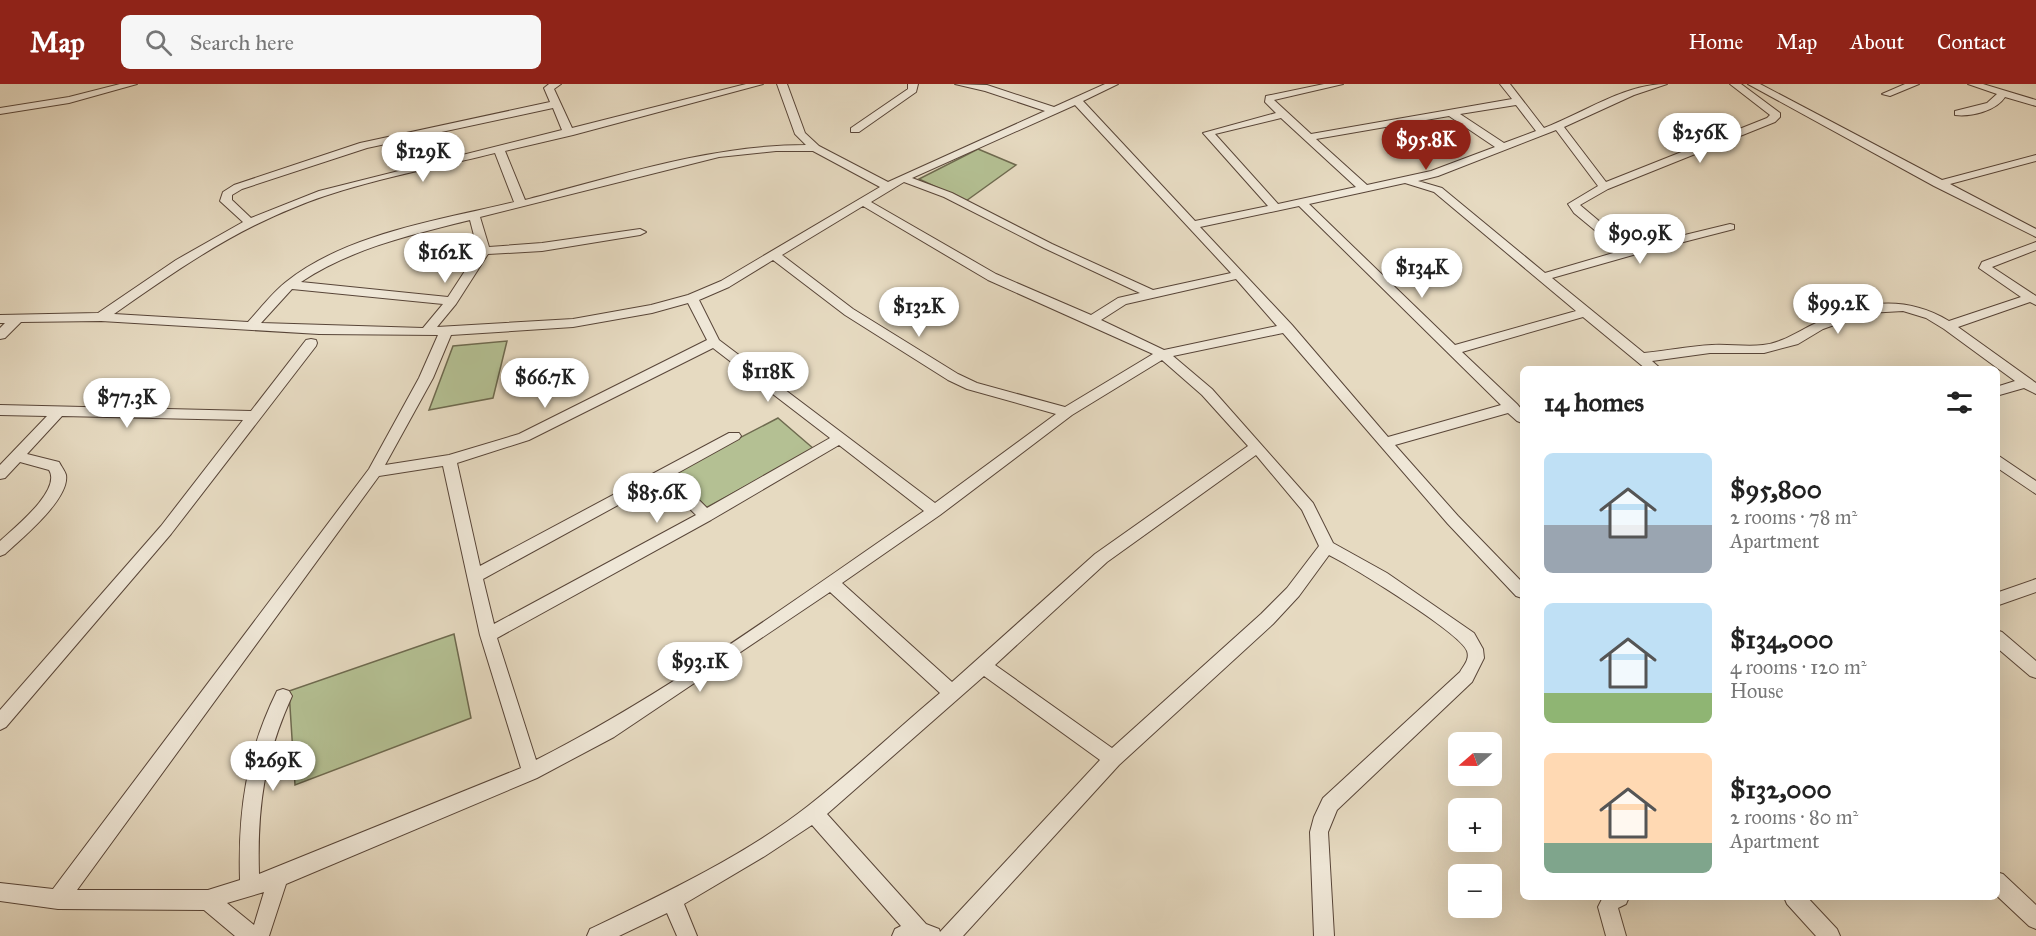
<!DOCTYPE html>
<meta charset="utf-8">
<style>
body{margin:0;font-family:"IM FELL Great Primer",serif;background:#f6f6f6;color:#222;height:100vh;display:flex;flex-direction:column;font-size:22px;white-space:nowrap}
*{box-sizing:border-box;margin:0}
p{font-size:20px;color:#767676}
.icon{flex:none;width:33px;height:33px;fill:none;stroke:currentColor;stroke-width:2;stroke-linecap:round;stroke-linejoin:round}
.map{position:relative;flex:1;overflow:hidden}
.sheet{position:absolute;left:1520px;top:282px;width:480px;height:534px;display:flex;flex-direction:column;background:#fff;border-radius:9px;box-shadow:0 6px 24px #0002}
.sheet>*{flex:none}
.needle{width:39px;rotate:250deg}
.buttons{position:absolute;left:1448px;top:648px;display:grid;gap:12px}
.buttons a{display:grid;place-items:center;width:54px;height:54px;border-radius:9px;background:#fff;box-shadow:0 6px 24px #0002;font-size:30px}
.price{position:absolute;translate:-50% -51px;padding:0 14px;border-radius:21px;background:#fff;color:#222;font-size:20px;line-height:39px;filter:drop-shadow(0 2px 3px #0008)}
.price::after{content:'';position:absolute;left:50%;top:36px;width:18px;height:14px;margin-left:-9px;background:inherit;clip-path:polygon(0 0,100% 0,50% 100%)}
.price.current{background:#8f2418;color:#fff}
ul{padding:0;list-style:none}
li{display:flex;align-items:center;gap:18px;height:150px;padding:0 24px}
li span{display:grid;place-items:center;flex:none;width:168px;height:120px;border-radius:9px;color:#555}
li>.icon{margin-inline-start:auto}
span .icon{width:72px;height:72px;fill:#fffc;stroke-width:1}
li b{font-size:26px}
h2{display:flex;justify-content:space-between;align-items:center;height:72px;padding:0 24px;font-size:26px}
header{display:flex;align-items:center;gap:36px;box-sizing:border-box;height:84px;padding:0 30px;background:#8f2418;color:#fff}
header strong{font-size:28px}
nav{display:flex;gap:33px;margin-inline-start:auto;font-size:21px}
.search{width:420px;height:54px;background:#f6f6f6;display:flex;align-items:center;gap:15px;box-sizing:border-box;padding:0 21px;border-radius:9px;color:#767676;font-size:22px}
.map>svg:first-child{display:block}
.green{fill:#b4c093;stroke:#6e6a4f;stroke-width:1.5}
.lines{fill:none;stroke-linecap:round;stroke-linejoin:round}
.minor-casing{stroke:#584538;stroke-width:2}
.minor{fill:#efe7d7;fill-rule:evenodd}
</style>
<header>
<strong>Map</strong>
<div class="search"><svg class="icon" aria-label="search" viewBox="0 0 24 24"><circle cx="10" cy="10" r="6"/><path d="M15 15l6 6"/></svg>Search here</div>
<nav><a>Home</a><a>Map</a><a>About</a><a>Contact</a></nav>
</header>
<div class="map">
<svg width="2036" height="852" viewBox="0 0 2036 852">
<rect width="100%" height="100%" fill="#e6dac1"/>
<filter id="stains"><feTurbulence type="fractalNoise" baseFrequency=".00333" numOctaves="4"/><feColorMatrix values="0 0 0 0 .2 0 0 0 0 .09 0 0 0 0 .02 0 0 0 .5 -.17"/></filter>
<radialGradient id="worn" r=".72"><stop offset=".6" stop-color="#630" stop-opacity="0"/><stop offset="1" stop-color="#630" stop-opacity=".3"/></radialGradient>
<path class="green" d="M978,65L1016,81L966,117L919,95Z
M507,257L493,314L429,326L453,262Z
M778,334L814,365L702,426L670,390Z
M454,550L471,634L295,701L289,607Z"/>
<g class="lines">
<g class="minor-casing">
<path id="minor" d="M120,0H137L69,19L0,30V24L69,13Z
M549,0H561L554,5L572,44L746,0H763L573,51L505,67L525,116C617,92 710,61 806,61L795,50L777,0H787L805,49L819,62L888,98L1045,27L985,7L955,0L987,1L1054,23L1105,0H1118L1083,17L1195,137L1268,122L1203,49L1276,29L1265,18L1266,12L1324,0H1343L1274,16L1311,50L1512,15L1500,0H1510L1544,44C1584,29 1624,0 1667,0L1634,11L1564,43L1606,98L1767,34L1770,31L1730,0H1741L1780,29V33L1775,38L1608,105L1580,121L1631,164L1730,140L1734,141V145L1633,171L1552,194L1644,269C1666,267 1689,262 1712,261C1729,260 1746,263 1763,261C1782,259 1797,248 1814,240C1859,217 1904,210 1949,237L2021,213L1979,184L1982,178L2036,158V166L1992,183L2036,212V221L2030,218L1958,243L2036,299V310L2024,304L1996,312V303L2015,297L1944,245L1926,234L1903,227L1868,229L1823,245L1798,260L1764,269H1710L1652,277L1661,285H1646L1583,233L1462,268L1517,320L1522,326V339L1517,337L1508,329L1395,361L1458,432L1522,498V514L1516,512L1448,440L1283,249L1173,272L1212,305L1313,419L1333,459L1387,489L1474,549L1483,565L1484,574L1472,598L1337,726L1328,748L1334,852H1314L1310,748L1314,733L1323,714L1460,588C1464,581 1470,575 1467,567C1461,549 1351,482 1329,471L1299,512L1273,540L1119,681L963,852H892L895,845L901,842L812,741L765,772L684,820L697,852H677L667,829L619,852H587L590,845C661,811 746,771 808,722C854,686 896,646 940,609L830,508L614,653L537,694L286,800L269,852H235L204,826L58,825L0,817V799L53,805L369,385L419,294L438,251L319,250L101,237L21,238L5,254L0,255V244L5,239H0V231L98,229L176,176L243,138L220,117L223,108L234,101L360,59L550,18L544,4ZM1075,21L1231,189L1153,206L1052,160L952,109L912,94ZM1516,21L1536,47L1504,59L1460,30ZM553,24L562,46L319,107L251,134L232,116V111L242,105L367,64ZM1449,32L1495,63L1431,87L1367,101L1316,55ZM1281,34L1356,103L1278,120L1215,50ZM1556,46L1598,102L1568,120L1574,129L1620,167L1545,189L1442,104L1418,97L1438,92ZM776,67H813L880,103L721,197L688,211L651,221L573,235L437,243L456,220L488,170L542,167L640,151L646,148L640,145L542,159L489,163L480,133L719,73ZM495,69L514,118C441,136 347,149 286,198C272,209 260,225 248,238L114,230C171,190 228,150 293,124C354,98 431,85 495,69ZM904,98L944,113L1044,164L1140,209L1118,214L1091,231L996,190L871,118ZM1405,99L1434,108L1576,227L1455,261L1309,120ZM863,122L988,196L1153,270L1065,323L977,299L958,290L853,225L782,171ZM1299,122L1501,321L1388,353L1292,241L1200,143ZM470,136L478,167L448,213L301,198C352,164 411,151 470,136ZM773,176L845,231L948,296L967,305L1056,330L935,419L719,256L699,216L729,203ZM1236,195L1277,242L1164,266L1101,236L1126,220ZM292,205L443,220L423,244L261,239ZM688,219L707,256L519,350L449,371L385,381L433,294L451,251L573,243L652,229ZM713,264L830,354L707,424L674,391L739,355L741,352L739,349H729L480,482L457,379L529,356ZM1162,276L1202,311L1248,362L1095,470L952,598L842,499L940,431L1072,331ZM839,361L924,427C798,513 673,606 536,676L497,554L711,436ZM1256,371L1302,426L1319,462L1287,504L1261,530L1112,664L995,581L1107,478ZM443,382L480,551L521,684L259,790C257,723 264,674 292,612L289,607L283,605L277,607C246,670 238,727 240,796L208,806H77L379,392ZM662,397L696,431L494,540L483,495ZM984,592L1100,676L940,848L939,845L926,840L827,730ZM264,808L254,841L227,819Z
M908,0H918L916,8L859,48H851V44L908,5Z
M1748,0H1760L1942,96L2036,71V77L1950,100L2036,145V153L1934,102Z
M1905,0H1919L1890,12L1882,10Z
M1968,0H1983L2036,16V22L2005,13C1996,27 1971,33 1955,31V27L1987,19L1997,10Z
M311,255L316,256L317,259L316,262L171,450L6,643L0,646V626L161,442L243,336L62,332L27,370L59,378C61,382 65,387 66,391C70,415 21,455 5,470L0,472V457C14,444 62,406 49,386L20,378L5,394L0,395V381L47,332L0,331V321L251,327L306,256Z
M1996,370L2036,397V410L1996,383Z
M2036,495V508L1996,522V509Z
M1996,546L2002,548L2036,577V594L2030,592L1996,563Z
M1996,788L2003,790L2036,821V845L2029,842L1996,811Z
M1603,813H1629L1626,820L1618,824L1626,852H1606L1598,823Z
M1784,813H1807L1837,845L1840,852H1816L1787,820Z"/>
</g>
<use href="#minor" class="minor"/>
</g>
<rect width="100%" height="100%" filter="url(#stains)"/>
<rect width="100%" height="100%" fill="url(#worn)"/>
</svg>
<div class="buttons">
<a><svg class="needle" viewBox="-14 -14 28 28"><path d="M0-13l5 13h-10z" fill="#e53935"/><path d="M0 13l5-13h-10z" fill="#767676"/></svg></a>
<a>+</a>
<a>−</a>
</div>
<b class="price" style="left:1700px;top:80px">$256K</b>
<b class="price current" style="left:1426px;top:87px">$95.8K</b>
<b class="price" style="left:423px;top:99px">$129K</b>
<b class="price" style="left:1640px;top:181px">$90.9K</b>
<b class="price" style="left:445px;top:200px">$162K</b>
<b class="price" style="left:1422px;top:215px">$134K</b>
<b class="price" style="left:1838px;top:251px">$99.2K</b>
<b class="price" style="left:919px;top:254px">$132K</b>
<b class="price" style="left:768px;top:319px">$118K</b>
<b class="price" style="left:545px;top:325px">$66.7K</b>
<b class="price" style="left:127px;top:345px">$77.3K</b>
<b class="price" style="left:657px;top:440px">$85.6K</b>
<b class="price" style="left:700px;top:609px">$93.1K</b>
<b class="price" style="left:273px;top:708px">$269K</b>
<section class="sheet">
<h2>14 homes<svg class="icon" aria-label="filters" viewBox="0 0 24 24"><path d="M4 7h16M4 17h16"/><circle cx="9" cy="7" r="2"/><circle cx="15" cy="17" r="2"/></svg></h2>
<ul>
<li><span style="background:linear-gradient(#bfe0f5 60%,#9aa5b1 0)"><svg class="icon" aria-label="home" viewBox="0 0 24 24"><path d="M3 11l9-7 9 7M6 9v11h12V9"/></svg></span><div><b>$95,800</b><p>2 rooms · 78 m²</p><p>Apartment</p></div></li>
<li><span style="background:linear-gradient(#bfe0f5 75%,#8fb573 0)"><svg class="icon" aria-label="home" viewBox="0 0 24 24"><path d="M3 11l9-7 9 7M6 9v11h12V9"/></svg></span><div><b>$134,000</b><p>4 rooms · 120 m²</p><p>House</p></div></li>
<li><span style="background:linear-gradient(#ffd9b3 75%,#7fa58c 0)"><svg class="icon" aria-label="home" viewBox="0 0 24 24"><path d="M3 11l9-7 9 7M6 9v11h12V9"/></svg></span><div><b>$132,000</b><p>2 rooms · 80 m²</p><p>Apartment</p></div></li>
</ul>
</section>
</div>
